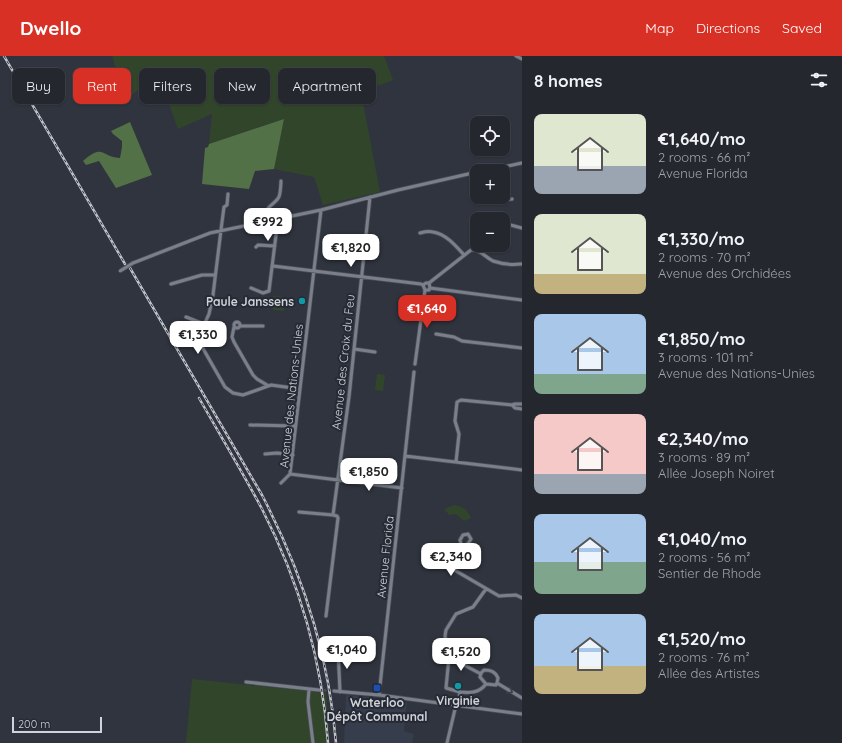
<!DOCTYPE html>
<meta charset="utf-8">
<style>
body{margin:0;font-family:Quicksand,sans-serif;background:#2c2f36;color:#f1f3f6;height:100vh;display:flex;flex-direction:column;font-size:15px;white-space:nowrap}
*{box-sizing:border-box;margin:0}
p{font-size:13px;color:#a3a5aa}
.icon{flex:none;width:22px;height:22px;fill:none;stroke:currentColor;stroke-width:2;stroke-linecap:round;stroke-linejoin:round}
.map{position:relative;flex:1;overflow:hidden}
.sheet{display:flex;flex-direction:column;background:#24272e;width:320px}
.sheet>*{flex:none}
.top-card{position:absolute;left:12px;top:12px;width:380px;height:36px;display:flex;gap:8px}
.fabs{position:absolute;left:470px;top:60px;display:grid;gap:8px}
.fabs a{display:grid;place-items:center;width:40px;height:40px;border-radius:8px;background:#24272e;box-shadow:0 1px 3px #0004,0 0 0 1px #41444a;font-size:20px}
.scale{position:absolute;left:12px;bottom:10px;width:90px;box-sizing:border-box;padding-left:4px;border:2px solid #d0d3d9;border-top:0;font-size:11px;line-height:14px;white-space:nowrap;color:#d0d3d9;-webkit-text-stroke:3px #262a34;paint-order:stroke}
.price{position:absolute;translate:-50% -34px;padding:0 9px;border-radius:8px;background:#fff;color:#222;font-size:13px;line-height:26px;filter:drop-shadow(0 1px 2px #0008)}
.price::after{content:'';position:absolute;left:50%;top:24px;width:12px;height:9px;margin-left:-6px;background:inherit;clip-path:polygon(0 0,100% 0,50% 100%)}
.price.on{background:#d93025;color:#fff}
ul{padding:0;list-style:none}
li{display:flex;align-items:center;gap:12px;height:100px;padding:0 12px}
li span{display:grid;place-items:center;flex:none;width:112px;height:80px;border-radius:8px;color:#555}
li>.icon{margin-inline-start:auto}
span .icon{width:48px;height:48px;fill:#fffc;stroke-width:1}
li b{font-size:17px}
h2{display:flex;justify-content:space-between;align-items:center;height:48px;padding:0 12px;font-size:17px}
.tag{padding:0 14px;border-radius:8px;background:#24272e;box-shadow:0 1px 3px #0004,0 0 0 1px #41444a;font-size:14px;line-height:36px}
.tag.on{background:#d93025;color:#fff}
header{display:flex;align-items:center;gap:24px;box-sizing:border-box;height:56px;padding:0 20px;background:#d93025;color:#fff}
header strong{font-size:19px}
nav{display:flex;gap:22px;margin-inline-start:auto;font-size:14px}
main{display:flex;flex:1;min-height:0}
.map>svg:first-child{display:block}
.built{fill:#363d4c}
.green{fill:#31452a}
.forest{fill:#527147}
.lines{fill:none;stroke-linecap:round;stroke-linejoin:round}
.minor-tunnel{stroke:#484c55;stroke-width:3;stroke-dasharray:3 1.5;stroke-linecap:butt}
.minor-casing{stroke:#4c4f57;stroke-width:4.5}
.minor{stroke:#7a7f8b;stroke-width:3}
.rail-casing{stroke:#c0c3c9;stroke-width:2.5}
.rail{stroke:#262a34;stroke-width:1;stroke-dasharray:3;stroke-linecap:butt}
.minor-bridge-casing{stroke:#4c4f57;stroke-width:4.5;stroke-linecap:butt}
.minor-bridge{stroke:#7a7f8b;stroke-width:3}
.oneway{stroke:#3b3f4a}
.culture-dot{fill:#0f9aa8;stroke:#262a34;stroke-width:1.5}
.transit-dot{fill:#1a4fb4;stroke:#262a34;stroke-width:1.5}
.labels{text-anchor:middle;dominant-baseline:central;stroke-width:4;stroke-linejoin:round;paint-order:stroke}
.poi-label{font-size:12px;font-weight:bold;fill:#d0d3d9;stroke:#262a34}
.street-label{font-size:12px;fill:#d0d3d9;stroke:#262a34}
</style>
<header>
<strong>Dwello</strong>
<nav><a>Map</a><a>Directions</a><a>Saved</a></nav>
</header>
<main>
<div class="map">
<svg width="522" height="687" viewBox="0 0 522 687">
<rect width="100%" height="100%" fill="#30343e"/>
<path class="built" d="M346,639L407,646L404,675L414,678L412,687H344Z"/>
<path class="green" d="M112,0H384L393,24L361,36L380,136L323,149L314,121L274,113L284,63L209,88L212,58L178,73L160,23L155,22L126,43Z
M274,240L285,241L284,255L273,254Z
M377,318L385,319L383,335L375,334Z
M454,449C463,450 468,454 471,462L464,465L456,458L449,459L444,453Z
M192,623L326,637L329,670L328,687H186Z"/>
<path class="forest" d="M284,63L274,113L255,115L249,133L202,128L205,92L208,91L209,88Z
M130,66L152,119L116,132L99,105L86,109L83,105C104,87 100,101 120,102L122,91V85L113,78L111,75Z"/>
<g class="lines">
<path class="minor-tunnel" d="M319,634L334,635"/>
<g class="minor-casing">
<path id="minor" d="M516,0L522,3
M484,115L522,107
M228,138L227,149L224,151L222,166L213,239L209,258L201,276V289L225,331L233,337L243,339L271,329L300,333
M495,141L503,144L512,143
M321,154L290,418L402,432
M265,165V156C277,140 280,150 281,125
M503,167L522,172
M420,177C424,176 429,175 433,176C446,178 456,190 464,199
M256,191L258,189L275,190
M133,207L210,177L321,154L398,134L477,116
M273,210L421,228L423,229
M429,227L471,194C480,193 485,201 493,205C502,208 512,209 521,208
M171,228L202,219H215
M251,232L263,237L269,235L278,163
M430,232L522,244
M186,261L204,268
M234 269a3 3 0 1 1 6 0a3 3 0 1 1-6 0Z
M240,270H263
M234,271L232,281L234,286L253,319L257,323L267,329
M436,278L454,281L462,285L522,292
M354,293L375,296
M415,308L425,234L423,229L426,227H429L430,232L429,234H425
M512,349L515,352L522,353
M250,369L295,370
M265,398L277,397L293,399
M405,400L522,414
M456,406L459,378L455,365L457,346L461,344L512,349L515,348H522
M281,427L290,418
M299,456L333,459
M462,492L460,484L463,479L468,478L471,483C466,494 451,495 451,510L456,515L499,540L516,539L522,542
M326,560L338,462L337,460L333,459L349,341L370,141
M338,593L340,636
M449,601L481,618
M246,626L319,634
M497,627L522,642
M309,633L308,646L313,687
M334,635L379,639L522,658
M460,636C471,637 479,637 486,628L480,621L481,617L484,614C490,614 495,615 498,622L497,627L496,629L486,628
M379,639L414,316
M458,649L460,636L446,632L449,601L445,580L446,574L456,558L473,551L486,533
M447,687L456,649"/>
</g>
<use href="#minor" class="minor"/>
<g class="rail-casing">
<path id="rail" d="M4,0L125,208
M130,212L262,439C302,516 329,600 336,687
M199,342C220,379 242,415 262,453C299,525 322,606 328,687"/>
</g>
<use href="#rail" class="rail"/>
<g class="minor-bridge-casing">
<path id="minor-bridge" d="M120,215L133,207"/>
</g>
<use href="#minor-bridge" class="minor-bridge"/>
</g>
<defs><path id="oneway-chevron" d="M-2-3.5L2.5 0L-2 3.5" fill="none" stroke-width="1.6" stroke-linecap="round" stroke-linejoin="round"/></defs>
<use class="oneway" href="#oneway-chevron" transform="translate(510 635) rotate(30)"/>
<g class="culture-dot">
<circle cx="302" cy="245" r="4"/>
<circle cx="458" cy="630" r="4"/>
</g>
<rect class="transit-dot" x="373" y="628" width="8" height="8" rx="2"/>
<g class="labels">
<g class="poi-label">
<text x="294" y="245" text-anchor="end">Paule Janssens</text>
<text x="458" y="644">Virginie</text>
<text x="377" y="646">Waterloo<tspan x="377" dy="14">Dépôt Communal</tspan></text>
</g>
<g class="street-label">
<text transform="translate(343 306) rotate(-84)">Avenue des Croix du Feu</text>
<text transform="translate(291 340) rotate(-84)">Avenue des Nations-Unies</text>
<text transform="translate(385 501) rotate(-84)">Avenue Florida</text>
</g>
</g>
</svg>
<div class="fabs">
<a><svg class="icon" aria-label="locate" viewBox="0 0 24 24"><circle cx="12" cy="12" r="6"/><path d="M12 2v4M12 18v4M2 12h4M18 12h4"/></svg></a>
<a>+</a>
<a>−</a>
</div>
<div class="scale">200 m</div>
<b class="price" style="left:268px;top:186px">€992</b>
<b class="price" style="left:351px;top:212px">€1,820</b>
<b class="price on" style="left:427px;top:273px">€1,640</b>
<b class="price" style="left:198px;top:299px">€1,330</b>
<b class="price" style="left:369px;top:436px">€1,850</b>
<b class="price" style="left:451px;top:521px">€2,340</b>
<b class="price" style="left:347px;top:614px">€1,040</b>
<b class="price" style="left:461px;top:616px">€1,520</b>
<div class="top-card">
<a class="tag">Buy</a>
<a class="tag on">Rent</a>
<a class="tag">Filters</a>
<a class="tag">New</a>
<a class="tag">Apartment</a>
</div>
</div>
<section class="sheet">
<h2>8 homes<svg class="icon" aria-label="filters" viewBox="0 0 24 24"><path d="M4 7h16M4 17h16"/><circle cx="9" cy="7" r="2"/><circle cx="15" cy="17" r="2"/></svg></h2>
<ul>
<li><span style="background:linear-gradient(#dfe7d0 65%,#9aa5b1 0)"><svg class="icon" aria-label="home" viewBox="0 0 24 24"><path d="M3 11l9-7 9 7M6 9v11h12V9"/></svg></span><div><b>€1,640/mo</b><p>2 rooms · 66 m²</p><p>Avenue Florida</p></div></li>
<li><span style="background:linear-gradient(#dfe7d0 75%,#c2b280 0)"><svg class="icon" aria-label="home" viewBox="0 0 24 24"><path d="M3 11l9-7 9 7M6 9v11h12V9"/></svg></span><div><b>€1,330/mo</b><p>2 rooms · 70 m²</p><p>Avenue des Orchidées</p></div></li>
<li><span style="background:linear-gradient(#a9c7e8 75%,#7fa58c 0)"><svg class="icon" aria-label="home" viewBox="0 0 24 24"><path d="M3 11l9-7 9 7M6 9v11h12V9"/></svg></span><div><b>€1,850/mo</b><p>3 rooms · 101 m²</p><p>Avenue des Nations-Unies</p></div></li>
<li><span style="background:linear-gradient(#f6c9c9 75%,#9aa5b1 0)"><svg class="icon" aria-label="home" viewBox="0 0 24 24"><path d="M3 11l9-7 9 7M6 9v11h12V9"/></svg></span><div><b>€2,340/mo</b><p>3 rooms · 89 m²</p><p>Allée Joseph Noiret</p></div></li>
<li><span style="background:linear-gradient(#a9c7e8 60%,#7fa58c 0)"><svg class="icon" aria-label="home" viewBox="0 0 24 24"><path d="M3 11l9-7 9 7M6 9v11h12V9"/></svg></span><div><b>€1,040/mo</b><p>2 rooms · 56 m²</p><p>Sentier de Rhode</p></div></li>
<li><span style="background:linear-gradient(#a9c7e8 65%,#c2b280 0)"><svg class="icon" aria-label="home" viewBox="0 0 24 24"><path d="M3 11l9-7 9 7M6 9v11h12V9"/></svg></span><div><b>€1,520/mo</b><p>2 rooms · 76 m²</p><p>Allée des Artistes</p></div></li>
</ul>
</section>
</main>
